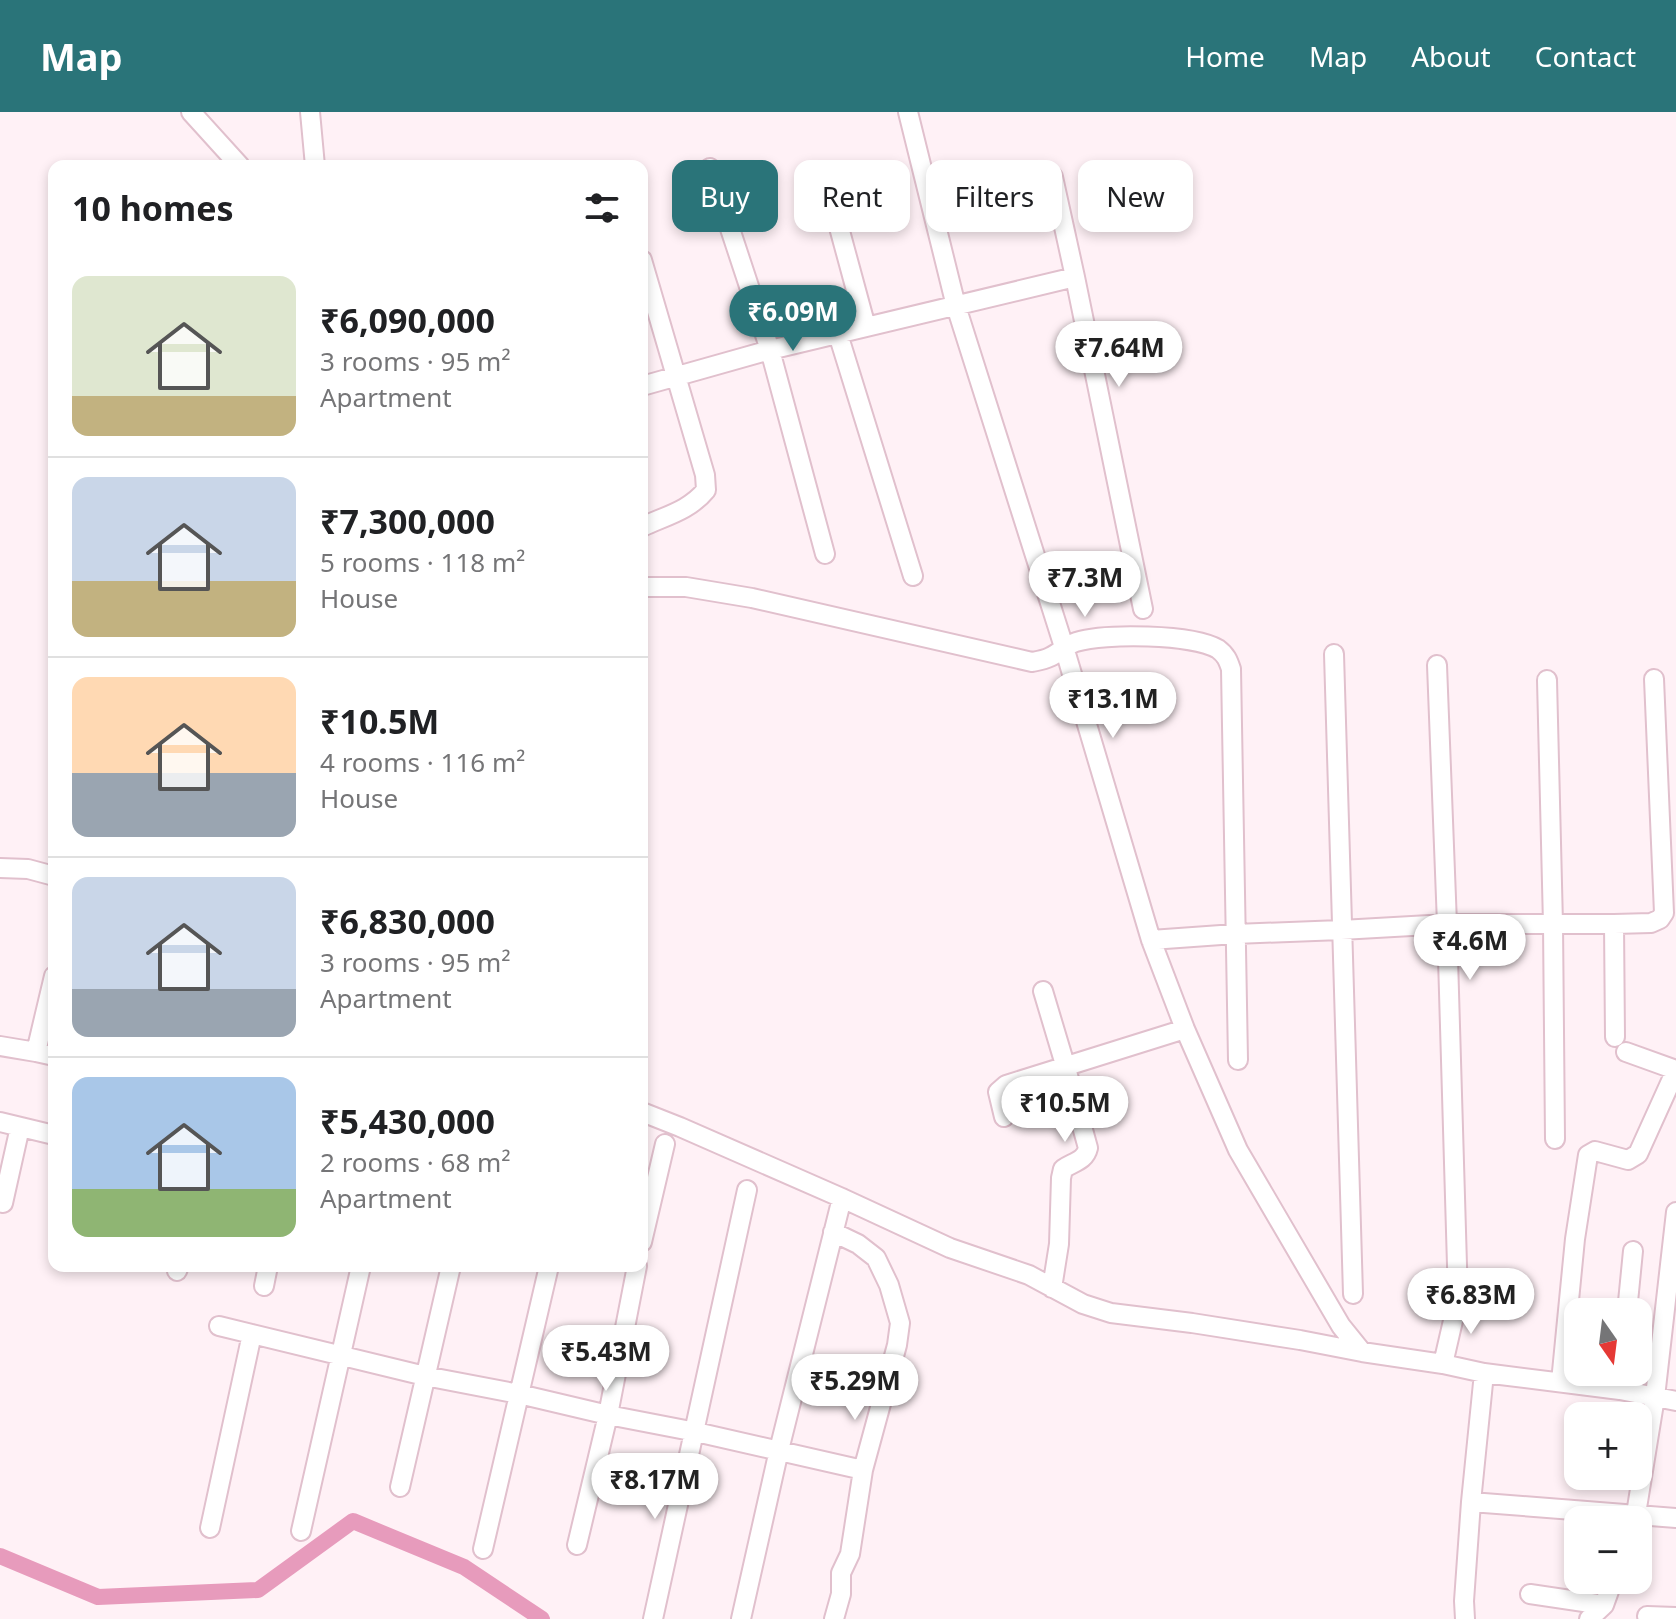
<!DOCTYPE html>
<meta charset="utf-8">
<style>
body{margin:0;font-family:"Noto Sans",sans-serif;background:#f6f6f6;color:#202124;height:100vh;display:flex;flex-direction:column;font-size:30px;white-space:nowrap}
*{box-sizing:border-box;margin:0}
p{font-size:26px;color:#757577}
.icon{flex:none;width:44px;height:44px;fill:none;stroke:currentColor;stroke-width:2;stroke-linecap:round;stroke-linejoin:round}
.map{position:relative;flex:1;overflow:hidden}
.side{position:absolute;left:48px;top:48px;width:600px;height:1112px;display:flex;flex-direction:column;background:#fff;border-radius:16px;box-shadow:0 4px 12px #0003}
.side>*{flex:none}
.guide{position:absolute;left:672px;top:48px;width:760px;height:72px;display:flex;gap:16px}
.needle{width:52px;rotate:166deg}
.tools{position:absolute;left:1564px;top:1186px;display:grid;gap:16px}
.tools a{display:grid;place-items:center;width:88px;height:88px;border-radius:16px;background:#fff;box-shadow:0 4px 12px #0003;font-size:40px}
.price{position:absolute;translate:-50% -68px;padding:0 18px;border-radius:28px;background:#fff;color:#222;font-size:26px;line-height:52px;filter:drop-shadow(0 2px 4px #0008)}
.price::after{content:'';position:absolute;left:50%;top:48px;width:24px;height:18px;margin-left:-12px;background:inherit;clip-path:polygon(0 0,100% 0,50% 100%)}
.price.on{background:#2a7479;color:#fff}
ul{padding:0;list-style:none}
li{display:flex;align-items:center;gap:24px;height:200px;padding:0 24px}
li+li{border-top:2px solid #e0e0e0}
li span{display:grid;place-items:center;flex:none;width:224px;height:160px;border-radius:16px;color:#555}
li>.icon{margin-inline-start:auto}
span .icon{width:96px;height:96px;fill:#fffc;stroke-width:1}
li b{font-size:34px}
h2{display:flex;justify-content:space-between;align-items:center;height:96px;padding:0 24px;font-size:34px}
.tag{padding:0 28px;border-radius:16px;background:#fff;box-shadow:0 4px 12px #0003;font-size:28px;line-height:72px}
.tag.on{background:#2a7479;color:#fff}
header{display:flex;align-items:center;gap:48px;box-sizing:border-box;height:112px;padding:0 40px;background:#2a7479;color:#fff}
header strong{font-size:38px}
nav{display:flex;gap:44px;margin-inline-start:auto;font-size:28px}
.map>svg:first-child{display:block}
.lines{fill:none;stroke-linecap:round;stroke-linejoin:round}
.canal{stroke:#e79bbc;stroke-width:16}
.street-casing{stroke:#e1c0cd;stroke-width:22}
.street{stroke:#fff;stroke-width:18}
</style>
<header>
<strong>Map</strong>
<nav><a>Home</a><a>Map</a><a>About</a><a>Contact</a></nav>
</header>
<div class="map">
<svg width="1676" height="1507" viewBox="0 0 1676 1507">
<rect width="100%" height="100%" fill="#fff1f6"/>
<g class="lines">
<path class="canal" d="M0,1444L98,1485L258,1478L353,1409L464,1455L542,1507"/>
<g class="street-casing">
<path id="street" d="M191,0L240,54
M310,0L315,54
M908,0L956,194L1064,535L1151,828L1185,917L1238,1038L1341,1214L1362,1240
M710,56L770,238L825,442
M824,60L866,215
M1053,65L1075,165L1143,497
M642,148L705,363L706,378C689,399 665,404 642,415
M838,222L913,464
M642,274L770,238L1075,165
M642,475H686L752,486L1032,550C1037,549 1044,548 1050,545C1059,541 1066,533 1076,530C1105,521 1192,522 1218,537C1226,543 1228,548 1231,557L1238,948
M1334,542L1353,1182
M1437,553L1447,812L1458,1187L1443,1252
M1547,568L1553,812L1555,1027
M0,756L28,757L54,764
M1614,812L1615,925
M1151,828L1235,822L1341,818L1447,812H1614L1651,811L1660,807L1664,801L1654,567
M54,864L36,940L54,944
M1043,879L1066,956L1088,1036C1085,1049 1073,1050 1063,1057L1061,1066L1059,1132L1052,1176
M0,934L36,940
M1626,940L1676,958
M642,1000L680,1015L842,1086L950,1136L1029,1163L1083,1192L1111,1201L1192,1211L1300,1228L1362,1240L1443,1252L1484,1261L1620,1278L1676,1289
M1004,1005L998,980L1006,973L1185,917
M0,1010L54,1023
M3,1091L20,1015
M833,1120L858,1132L876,1146L889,1173L900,1211L897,1233L863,1358L850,1442L841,1461V1482L834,1507
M642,1130L665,1032
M177,1159L179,1154
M264,1174L268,1154
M1627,1200L1633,1139
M219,1214L425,1264L519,1282L608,1303L696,1320L863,1358
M1561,1270L1575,1127L1588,1043L1595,1039L1628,1048L1638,1042L1676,958
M400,1375L451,1154
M1471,1390L1484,1261
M1635,1408L1655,1285L1676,1100
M210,1416L252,1222
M301,1419L361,1154
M577,1433L608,1303L637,1154
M483,1437L549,1154
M1530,1482L1604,1493
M1647,1504L1676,1505
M653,1507L747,1078
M741,1507L779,1338L842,1086
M1465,1507L1464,1489L1471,1390L1676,1406
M1589,1507L1604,1493L1613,1468"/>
</g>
<use href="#street" class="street"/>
</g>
</svg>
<div class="tools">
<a><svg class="needle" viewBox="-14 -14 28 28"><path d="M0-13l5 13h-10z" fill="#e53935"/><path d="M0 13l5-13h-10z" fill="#757577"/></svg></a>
<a>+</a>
<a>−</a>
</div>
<b class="price on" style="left:793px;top:241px">₹6.09M</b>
<b class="price" style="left:1119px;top:277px">₹7.64M</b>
<b class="price" style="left:1085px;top:507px">₹7.3M</b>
<b class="price" style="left:1113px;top:628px">₹13.1M</b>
<b class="price" style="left:1470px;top:870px">₹4.6M</b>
<b class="price" style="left:1065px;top:1032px">₹10.5M</b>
<b class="price" style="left:1471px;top:1224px">₹6.83M</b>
<b class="price" style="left:606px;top:1281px">₹5.43M</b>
<b class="price" style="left:855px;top:1310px">₹5.29M</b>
<b class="price" style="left:655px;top:1409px">₹8.17M</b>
<div class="guide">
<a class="tag on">Buy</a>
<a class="tag">Rent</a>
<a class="tag">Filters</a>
<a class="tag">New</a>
</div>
<section class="side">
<h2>10 homes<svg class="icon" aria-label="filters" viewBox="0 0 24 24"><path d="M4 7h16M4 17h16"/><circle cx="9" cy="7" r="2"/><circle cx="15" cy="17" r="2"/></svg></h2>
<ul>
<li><span style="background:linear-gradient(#dfe7d0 75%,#c2b280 0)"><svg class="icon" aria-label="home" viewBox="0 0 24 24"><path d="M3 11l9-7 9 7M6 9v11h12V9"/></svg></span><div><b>₹6,090,000</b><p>3 rooms · 95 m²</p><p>Apartment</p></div></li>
<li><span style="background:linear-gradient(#c9d6e8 65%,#c2b280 0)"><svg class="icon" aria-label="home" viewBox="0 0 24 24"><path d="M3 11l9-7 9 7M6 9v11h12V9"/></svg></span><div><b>₹7,300,000</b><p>5 rooms · 118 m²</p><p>House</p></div></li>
<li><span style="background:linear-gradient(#ffd9b3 60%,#9aa5b1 0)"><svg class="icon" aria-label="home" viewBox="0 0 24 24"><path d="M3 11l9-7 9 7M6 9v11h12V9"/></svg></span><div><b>₹10.5M</b><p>4 rooms · 116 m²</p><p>House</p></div></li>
<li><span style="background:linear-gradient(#c9d6e8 70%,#9aa5b1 0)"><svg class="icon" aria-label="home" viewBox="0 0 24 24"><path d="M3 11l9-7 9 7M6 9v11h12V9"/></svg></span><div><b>₹6,830,000</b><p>3 rooms · 95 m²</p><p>Apartment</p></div></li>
<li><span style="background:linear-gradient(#a9c7e8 70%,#8fb573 0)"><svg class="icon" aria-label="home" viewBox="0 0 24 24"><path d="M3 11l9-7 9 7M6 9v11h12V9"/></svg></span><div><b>₹5,430,000</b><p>2 rooms · 68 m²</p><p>Apartment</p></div></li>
</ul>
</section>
</div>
